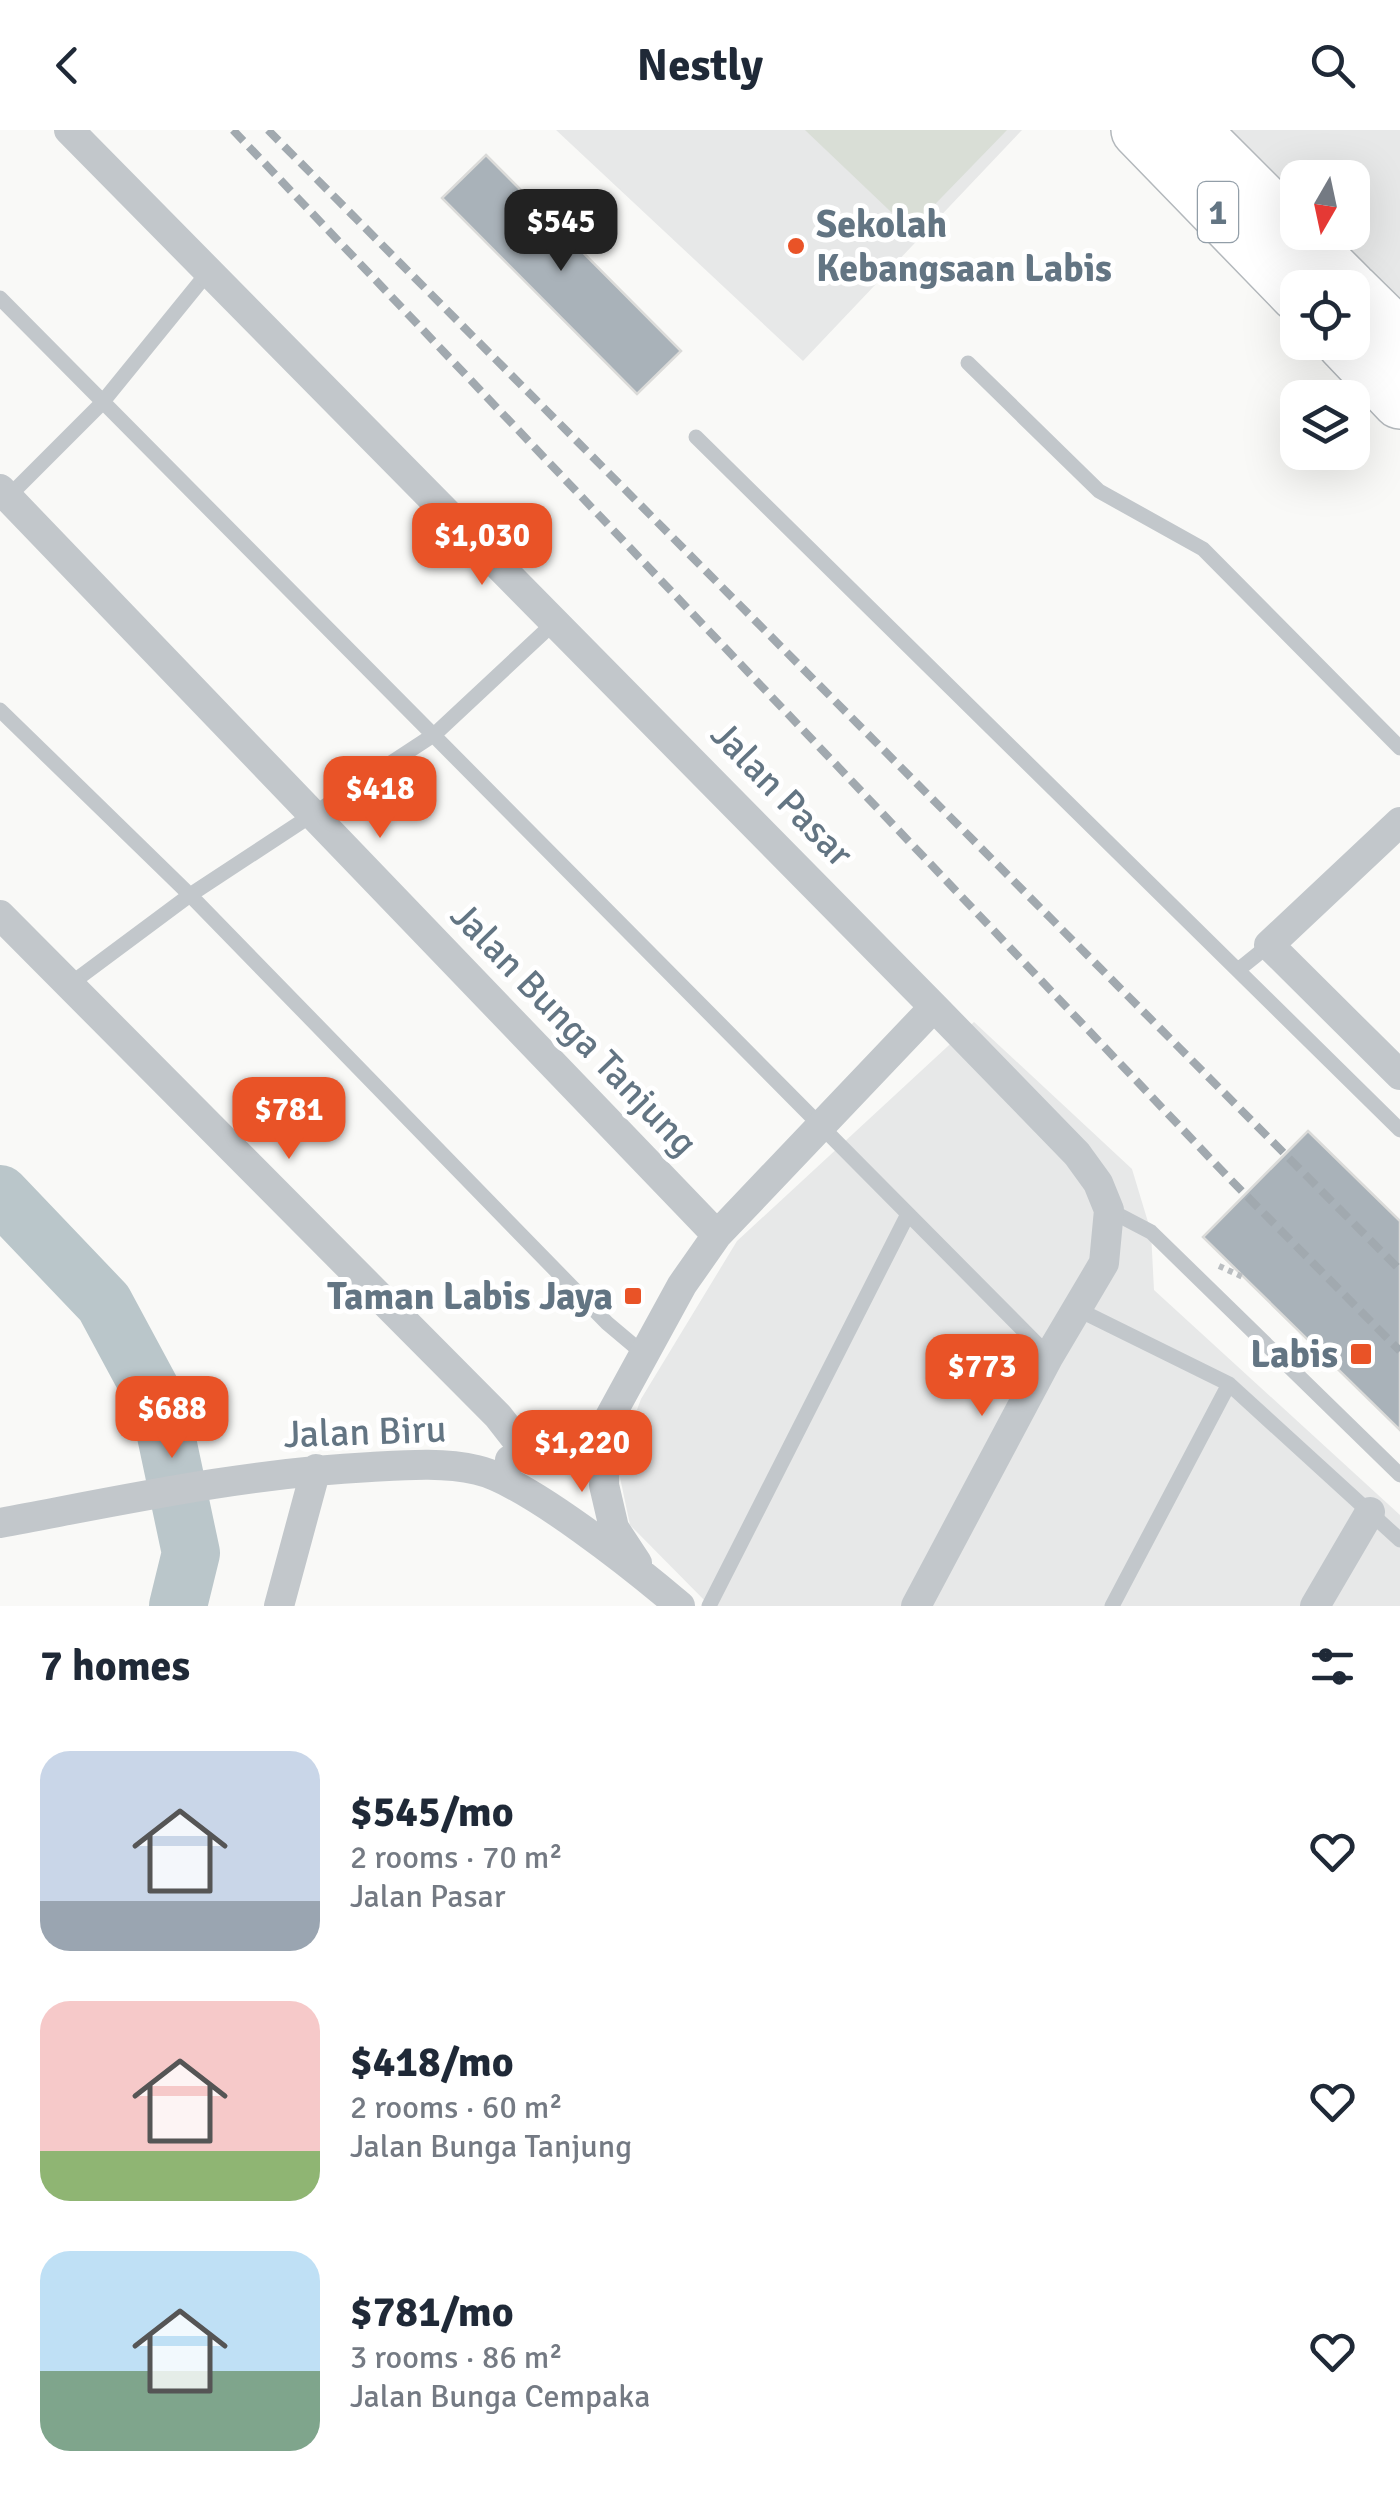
<!DOCTYPE html>
<meta charset="utf-8">
<style>
body{margin:0;font-family:Signika,sans-serif;background:#f2f2f3;color:#1f2937;height:100vh;display:flex;flex-direction:column;font-size:38px;white-space:nowrap}
*{box-sizing:border-box;margin:0}
p{font-size:32px;color:#747a83}
.icon{flex:none;width:55px;height:55px;fill:none;stroke:currentColor;stroke-width:2;stroke-linecap:round;stroke-linejoin:round}
.map{position:relative;height:1476px;overflow:hidden}
.details{display:flex;flex-direction:column;background:#fff;flex:1}
.details>*{flex:none}
.needle{width:65px;rotate:189deg}
.buttons{position:absolute;left:1280px;top:30px;display:grid;gap:20px}
.buttons a{display:grid;place-items:center;width:90px;height:90px;border-radius:20px;background:#fff;box-shadow:0 10px 40px #0002;font-size:50px}
.price{position:absolute;translate:-50% -85px;padding:0 22px;border-radius:20px;background:#e95327;color:#fff;font-size:32px;line-height:65px;filter:drop-shadow(0 2px 5px #0008)}
.price::after{content:'';position:absolute;left:50%;top:60px;width:30px;height:22px;margin-left:-15px;background:inherit;clip-path:polygon(0 0,100% 0,50% 100%)}
.price.current{background:#222;color:#fff}
ul{padding:0;list-style:none}
li{display:flex;align-items:center;gap:30px;height:250px;padding:0 40px}
li span{display:grid;place-items:center;flex:none;width:280px;height:200px;border-radius:30px;color:#555}
li>.icon{margin-inline-start:auto}
span .icon{width:120px;height:120px;fill:#fffc;stroke-width:1}
li b{font-size:42px}
h2{display:flex;justify-content:space-between;align-items:center;height:120px;padding:0 40px;font-size:42px}
header{display:flex;justify-content:space-between;align-items:center;height:130px;padding:0 40px;background:#fff;font-size:45px;font-weight:700}
.map>svg:first-child{display:block}
.built{fill:#e7e8e8}
.pitch{fill:#d9ded6}
.lines{fill:none;stroke-linecap:round;stroke-linejoin:round}
.river{stroke:#bac6ca;stroke-width:58}
.building{fill:#a9b2b9;stroke:#dbdbd9;stroke-width:2.5}
.highway-casing{stroke:#b3b8bc;stroke-width:58}
.path{stroke:#babec1;stroke-width:6;stroke-dasharray:5 5;stroke-linecap:butt}
.lane{stroke:#c2c7cb;stroke-width:15}
.street{stroke:#c2c7cb;stroke-width:30}
.highway{stroke:#fff;stroke-width:55}
.rail{stroke:#a1a9af;stroke-width:8;stroke-dasharray:15 8;stroke-linecap:butt}
.poi-dot{fill:#e95327;stroke:#fff;stroke-width:4}
.labels{text-anchor:middle;dominant-baseline:central;stroke-width:10;stroke-linejoin:round;paint-order:stroke}
.shield{fill:#fff;stroke:#929ea8;stroke-width:2.5}
.shield-label{font-size:35px;font-weight:bold;fill:#637583}
.poi-label{font-size:38px;font-weight:bold;fill:#637583;stroke:#fff;text-anchor:end}
.street-label{font-size:38px;fill:#637583;stroke:#fff}
</style>
<header><svg class="icon" aria-label="back" viewBox="0 0 24 24"><path d="M15 5l-7 7 7 7"/></svg>Nestly<svg class="icon" aria-label="search" viewBox="0 0 24 24"><circle cx="10" cy="10" r="6"/><path d="M15 15l6 6"/></svg></header>
<div class="map">
<svg width="1400" height="1476" viewBox="0 0 1400 1476">
<rect width="100%" height="100%" fill="#f9f9f7"/>
<path class="built" d="M556,0H1022L803,231Z
M1217,0H1400V183L1320,103L1352,102V48H1298L1297,81Z
M974,892L1132,1039L1151,1102L1154,1160L1400,1385V1476H710L630,1395L617,1333L641,1269L737,1111Z"/>
<path class="pitch" d="M805,0H1007L910,100Z"/>
<g class="lines">
<path class="river" d="M0,1064L104,1173L160,1277L191,1423L178,1476"/>
</g>
<path class="building" d="M486,25L681,221L637,264L442,68Z
M1308,1001L1400,1091V1300L1203,1107Z"/>
<g class="lines">
<g class="highway-casing">
<path id="highway" d="M1139,0L1298,164
M1191,0L1349,158
M1352,161L1400,208
M1344,212L1400,271"/>
</g>
<path class="path" d="M1219,1136L1245,1148"/>
<path class="lane" d="M0,168L1049,1226
M968,233L1099,361L1203,419L1400,618
M696,307L1400,1000
M8,367L101,274L209,141
M0,580L190,765L607,1193L645,1225
M1238,840L1269,815
M69,855L190,765L435,604L556,491
M1109,1080L1151,1102L1400,1345
M1077,1179L1229,1254L1400,1410
M709,1476L907,1086
M1112,1476L1229,1254"/>
<path class="street" d="M69,0L934,877L1077,1024L1098,1053L1109,1080L1104,1133L1049,1226L916,1476
M0,359L717,1105
M1400,692L1269,815L1400,945
M0,785L498,1286L527,1323
M510,1330L606,1294
M0,1393C123,1370 246,1343 371,1337C406,1335 443,1332 477,1340C527,1351 639,1441 680,1476
M637,1433L614,1398L604,1355L606,1294L682,1155L717,1105L934,877
M279,1476L316,1339
M1315,1476L1370,1382"/>
<use href="#highway" class="highway"/>
<path class="rail" d="M233,0L1226,1045L1400,1221
M268,0L1400,1140"/>
</g>
<g class="poi-dot">
<circle cx="796" cy="116" r="10"/>
<rect x="623" y="1156" width="20" height="20" rx="5"/>
<rect x="1349" y="1212" width="24" height="24" rx="5"/>
</g>
<g class="labels">
<rect class="shield" x="1198" y="52" width="40" height="60" rx="8"/>
<g class="shield-label">
<text x="1218" y="82">1</text>
</g>
<g class="poi-label">
<text x="816" y="94" text-anchor="start">Sekolah<tspan x="816" dy="44">Kebangsaan Labis</tspan></text>
<text x="613" y="1166">Taman Labis Jaya</text>
<text x="1338" y="1224">Labis</text>
</g>
<g class="street-label">
<text transform="translate(782 664) rotate(46)">Jalan Pasar</text>
<text transform="translate(574 899) rotate(46)">Jalan Bunga Tanjung</text>
<text transform="translate(365 1302) rotate(-2)">Jalan Biru</text>
</g>
</g>
</svg>
<div class="buttons">
<a><svg class="needle" viewBox="-14 -14 28 28"><path d="M0-13l5 13h-10z" fill="#e53935"/><path d="M0 13l5-13h-10z" fill="#747a83"/></svg></a>
<a><svg class="icon" aria-label="locate" viewBox="0 0 24 24"><circle cx="12" cy="12" r="6"/><path d="M12 2v4M12 18v4M2 12h4M18 12h4"/></svg></a>
<a><svg class="icon" aria-label="layers" viewBox="0 0 24 24"><path d="M12 4l9 5-9 5-9-5zM3 14l9 5 9-5"/></svg></a>
</div>
<b class="price current" style="left:561px;top:144px">$545</b>
<b class="price" style="left:482px;top:458px">$1,030</b>
<b class="price" style="left:380px;top:711px">$418</b>
<b class="price" style="left:289px;top:1032px">$781</b>
<b class="price" style="left:982px;top:1289px">$773</b>
<b class="price" style="left:172px;top:1331px">$688</b>
<b class="price" style="left:582px;top:1365px">$1,220</b>
</div>
<section class="details">
<h2>7 homes<svg class="icon" aria-label="filters" viewBox="0 0 24 24"><path d="M4 7h16M4 17h16"/><circle cx="9" cy="7" r="2"/><circle cx="15" cy="17" r="2"/></svg></h2>
<ul>
<li><span style="background:linear-gradient(#c9d6e8 75%,#9aa5b1 0)"><svg class="icon" aria-label="home" viewBox="0 0 24 24"><path d="M3 11l9-7 9 7M6 9v11h12V9"/></svg></span><div><b>$545/mo</b><p>2 rooms · 70 m²</p><p>Jalan Pasar</p></div><svg class="icon" aria-label="heart" viewBox="0 0 24 24"><path d="M12 20l-8-8c-3-5 5-10 8-4 3-6 11-1 8 4z"/></svg></li>
<li><span style="background:linear-gradient(#f6c9c9 75%,#8fb573 0)"><svg class="icon" aria-label="home" viewBox="0 0 24 24"><path d="M3 11l9-7 9 7M6 9v11h12V9"/></svg></span><div><b>$418/mo</b><p>2 rooms · 60 m²</p><p>Jalan Bunga Tanjung</p></div><svg class="icon" aria-label="heart" viewBox="0 0 24 24"><path d="M12 20l-8-8c-3-5 5-10 8-4 3-6 11-1 8 4z"/></svg></li>
<li><span style="background:linear-gradient(#bfe0f5 60%,#7fa58c 0)"><svg class="icon" aria-label="home" viewBox="0 0 24 24"><path d="M3 11l9-7 9 7M6 9v11h12V9"/></svg></span><div><b>$781/mo</b><p>3 rooms · 86 m²</p><p>Jalan Bunga Cempaka</p></div><svg class="icon" aria-label="heart" viewBox="0 0 24 24"><path d="M12 20l-8-8c-3-5 5-10 8-4 3-6 11-1 8 4z"/></svg></li>
</ul>
</section>
